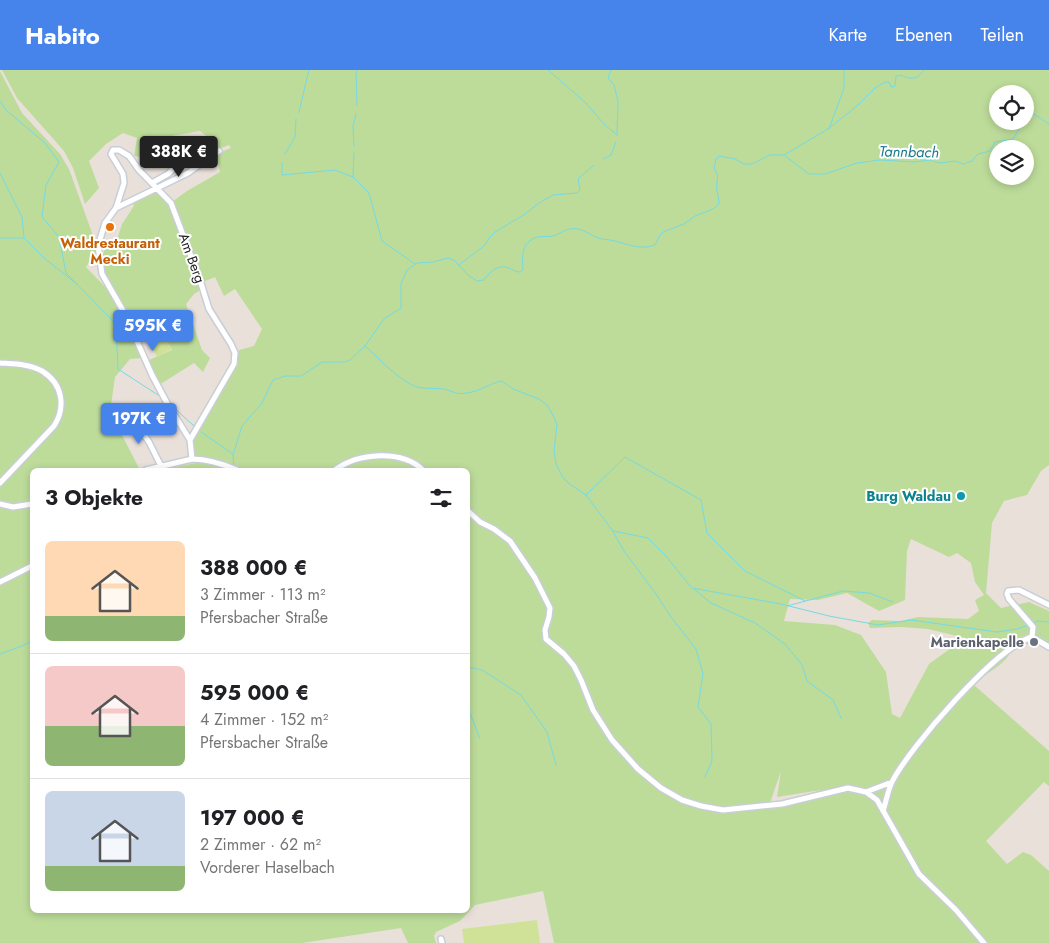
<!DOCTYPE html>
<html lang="de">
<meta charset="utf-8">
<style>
body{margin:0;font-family:Jost,sans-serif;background:#f2f2f2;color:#202124;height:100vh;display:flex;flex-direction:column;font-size:19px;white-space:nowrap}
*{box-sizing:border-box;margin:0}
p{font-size:16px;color:#757577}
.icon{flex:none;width:28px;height:28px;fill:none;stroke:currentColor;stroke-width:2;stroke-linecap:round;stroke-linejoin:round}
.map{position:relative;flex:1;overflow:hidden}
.panel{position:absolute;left:30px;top:398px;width:440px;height:445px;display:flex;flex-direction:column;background:#fff;border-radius:8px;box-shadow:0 2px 8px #0003}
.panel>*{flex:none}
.buttons{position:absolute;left:989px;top:15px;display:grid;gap:10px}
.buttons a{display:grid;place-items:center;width:45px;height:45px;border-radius:50%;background:#fff;box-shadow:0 2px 8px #0003;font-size:25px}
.price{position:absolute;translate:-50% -42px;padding:0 11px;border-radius:5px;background:#4683ea;color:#fff;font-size:16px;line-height:32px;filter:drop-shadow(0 1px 2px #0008)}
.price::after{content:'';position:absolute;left:50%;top:30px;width:15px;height:11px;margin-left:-8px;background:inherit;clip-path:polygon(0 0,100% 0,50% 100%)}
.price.selected{background:#222;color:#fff}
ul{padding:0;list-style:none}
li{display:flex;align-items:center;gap:15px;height:125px;padding:0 15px}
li+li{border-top:1px solid #e0e0e0}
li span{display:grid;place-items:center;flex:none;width:140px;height:100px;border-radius:8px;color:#555}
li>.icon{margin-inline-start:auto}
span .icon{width:60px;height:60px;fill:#fffc;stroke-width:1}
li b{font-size:21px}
h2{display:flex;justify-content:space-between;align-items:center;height:60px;padding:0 15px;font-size:21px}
header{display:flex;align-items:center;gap:30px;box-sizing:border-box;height:70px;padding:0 25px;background:#4683ea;color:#fff}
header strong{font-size:24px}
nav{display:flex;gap:28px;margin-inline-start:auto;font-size:18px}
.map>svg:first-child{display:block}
.green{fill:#bddc9a;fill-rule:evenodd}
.pitch{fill:#d0e297}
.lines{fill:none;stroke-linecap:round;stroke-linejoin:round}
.stream{stroke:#74dae3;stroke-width:1}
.minor-casing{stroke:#c8ced8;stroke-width:8}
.minor{stroke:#fff;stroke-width:5}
.food-dot{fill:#e8710a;stroke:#fff;stroke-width:2}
.culture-dot{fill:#0f9aa8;stroke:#fff;stroke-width:2}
.worship-dot{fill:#6b7280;stroke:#fff;stroke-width:2}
.labels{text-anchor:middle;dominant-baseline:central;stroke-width:4;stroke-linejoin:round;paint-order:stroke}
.food-label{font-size:14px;font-weight:bold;fill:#c56008;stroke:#fff}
.street-label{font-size:14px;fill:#272727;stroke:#fff}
.culture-label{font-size:14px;font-weight:bold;fill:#0d838f;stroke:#fff;text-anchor:end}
.worship-label{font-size:14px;font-weight:bold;fill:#5b616d;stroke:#fff;text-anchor:end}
.water-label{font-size:15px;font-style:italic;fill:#18798b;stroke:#fff}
</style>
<header>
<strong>Habito</strong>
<nav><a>Karte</a><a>Ebenen</a><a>Teilen</a></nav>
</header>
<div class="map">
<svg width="1049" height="873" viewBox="0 0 1049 873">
<rect width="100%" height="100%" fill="#e9e0da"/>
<path class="green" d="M2,0H1049V395L1041,401L1027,425L1004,431L992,453L986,523L1001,538L1029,532L1049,541V572L1030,576L1029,574C1024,574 1017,576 1013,579C1010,581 1009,586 1006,589C996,600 983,604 974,615L1049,681V716L1044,712L986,771L1007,794L1023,782L1031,785L1049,801V873H554L543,821L475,835L460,851L436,862L434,866L436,873H408L401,858L302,873H0V1L22,43L60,84L69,99L96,174V183L86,197L106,218L116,233L142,288L130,289L115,307L110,342L140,400H32V840H468V400H160L196,393C195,385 192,378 193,370L235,297L239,280L254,276L262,259L235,219L224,226L215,207L203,212L172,132L187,121L220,102L216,84L231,78L229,75L216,80L214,72L200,61L155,69L152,89L134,86L137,68L123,63L106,74L89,91L99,118L85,134L73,98L64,81L17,28ZM998,24H1025V51H998ZM998,79H1025V106H998ZM911,469L949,487L957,483L971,493L975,512L984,525L975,530L979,541L968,549L918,547L901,551L872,550L868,553L870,558L902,557L928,559L965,568L929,594L900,648L892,644L886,602L861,565L835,555L784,551L790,529L818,530L847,523L879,541L905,530L907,481ZM781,701L777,727L821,720L769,736Z
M157,120L170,133L202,219L194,224L186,234L202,280L210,288L203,302L194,293L159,315L149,290L172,280L155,248L140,256L131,250L106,207L102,188L106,174L108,175L117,170L122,154L134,136L132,132Z"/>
<path class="pitch" d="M155,248L172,279L157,287L140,256Z
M537,850L540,873H464L462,859Z"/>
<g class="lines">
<path class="stream" d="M548,0L586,33L604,54L617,65
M611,0L608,8L614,15L618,31L617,65
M0,31L6,40L45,73L59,92L46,115L42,147L59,167L66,203L116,254L118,299L158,325
M357,35L356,3L357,0
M299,42L309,0
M1025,49L1027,45L1034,44L1049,54
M829,59L844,18V0
M354,76L353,57L356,44
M285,84L295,67L296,49
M785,86L809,104H825L857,93L880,90L915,92L929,90L940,93L955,91L963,94L972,91L978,84L990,81L995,72L1013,69L1024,51
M603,89L611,85L616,72
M282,93V105L335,100L353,107L369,123L382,171L415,194
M0,103L22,147L24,167
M353,107L354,83
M0,168H24L44,188L77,214
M459,195L485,175L489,168L495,162L525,144L539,133L553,125L577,123L580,120L578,109L594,95
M365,276C380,289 399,311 417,317C425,319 435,318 444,319C452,321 457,325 466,323C479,322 490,313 502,311L513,319L539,329L547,335L554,347L557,355L554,381L556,394L562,406L568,413L586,425L612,460L624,481L656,524L671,547L696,579L703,604L698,637L711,654L712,691L705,707
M171,335L194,356
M201,362L233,384
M234,398L233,385L242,356L262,333L273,310L285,306H301L322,292H345L350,290L365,276L384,249L401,238V214L407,200L417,193L433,192L448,188L454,190L468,205L477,211L484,210C490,202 497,194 509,198C514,200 515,202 521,202L523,199C522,185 521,173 537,167C542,166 548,167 553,166C562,163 567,157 578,159C585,160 592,166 599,168C603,170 606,169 610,170C627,173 638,181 655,175L660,165L663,162L684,154L695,146L713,139L719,134C719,129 718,126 717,121C715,111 721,108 714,98L716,89L719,86L735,89L744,94H752L770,85H784L828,59L858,35L875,18L885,12H889L891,17L895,16L896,6L901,5C911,10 917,10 924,0
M586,425L625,387L701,430L707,463L745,501L805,531
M613,461L648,468L665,485L691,517
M692,518L781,534L829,546L878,555L911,550L997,562L1017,559L1029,555
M694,519L711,533L755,553L785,574L802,595L807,611L833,630L841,648
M787,536L843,521L869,523L893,532
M1033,553L1038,551L1049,552
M0,584L22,576L32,571
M468,597L482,600L521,625L547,662L556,695
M468,640L470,643L480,669"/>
<g class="minor-casing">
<path id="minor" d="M152,113L168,104L178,94L190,73L195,75L199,80
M116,138L124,113L123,104L111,84L113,80H119L129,86L139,100L171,133L200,210L209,239L231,274L235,283L234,294L190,370
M0,293C14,294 30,294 42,301C63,314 66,337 54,356L0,413
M130,345L149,372L161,396
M192,389L190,370L167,333L152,305L125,244L102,204L98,176L105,153L116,138L188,103L219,81
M146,400L192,389C207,389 223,394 237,400
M335,400C358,383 401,379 423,400
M0,434L13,437L32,434
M468,441L480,452L494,459L510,471L535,508L550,538L549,547L545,560L546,569L564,584L574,596L581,610L593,640L612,670L638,699L661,718L682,730L701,736L723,740L782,734L848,718L866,722L877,730L919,804L956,840L984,873
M0,512L32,496
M1032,567L1033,557L1009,529L1007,524L1008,521L1019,520L1049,535
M866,722L892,712
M883,741C886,732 888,720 892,712C909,678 997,576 1032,567L1049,577
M441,869L442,873"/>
</g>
<use href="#minor" class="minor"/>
</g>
<circle class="food-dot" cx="110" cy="157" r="5"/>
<circle class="culture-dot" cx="961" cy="426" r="5"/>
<circle class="worship-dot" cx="1034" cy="572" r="5"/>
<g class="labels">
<g class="food-label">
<text x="110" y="173">Waldrestaurant<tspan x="110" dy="16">Mecki</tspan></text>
</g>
<g class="street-label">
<text transform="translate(192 188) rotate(70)">Am Berg</text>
</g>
<g class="culture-label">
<text x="951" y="426">Burg Waldau</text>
</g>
<g class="worship-label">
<text x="1024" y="572">Marienkapelle</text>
</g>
<g class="water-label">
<text transform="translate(909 82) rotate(1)">Tannbach</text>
</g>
</g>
</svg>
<div class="buttons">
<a><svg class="icon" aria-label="locate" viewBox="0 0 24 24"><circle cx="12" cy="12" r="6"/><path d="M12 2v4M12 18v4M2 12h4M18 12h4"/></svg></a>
<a><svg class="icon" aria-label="layers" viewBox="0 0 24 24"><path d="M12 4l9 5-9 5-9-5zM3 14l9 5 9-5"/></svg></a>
</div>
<b class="price selected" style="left:179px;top:108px">388K €</b>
<b class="price" style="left:153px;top:282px">595K €</b>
<b class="price" style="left:139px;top:375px">197K €</b>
<section class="panel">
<h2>3 Objekte<svg class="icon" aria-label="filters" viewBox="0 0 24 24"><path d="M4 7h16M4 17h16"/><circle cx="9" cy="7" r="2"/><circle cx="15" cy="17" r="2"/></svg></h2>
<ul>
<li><span style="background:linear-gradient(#ffd9b3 75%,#8fb573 0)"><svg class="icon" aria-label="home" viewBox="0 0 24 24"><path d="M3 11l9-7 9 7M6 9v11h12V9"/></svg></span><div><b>388 000 €</b><p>3 Zimmer · 113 m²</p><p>Pfersbacher Straße</p></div></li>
<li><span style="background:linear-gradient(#f6c9c9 60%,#8fb573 0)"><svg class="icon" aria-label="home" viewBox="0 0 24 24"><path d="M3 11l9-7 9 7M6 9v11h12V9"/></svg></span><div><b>595 000 €</b><p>4 Zimmer · 152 m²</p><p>Pfersbacher Straße</p></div></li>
<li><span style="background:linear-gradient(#c9d6e8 75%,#8fb573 0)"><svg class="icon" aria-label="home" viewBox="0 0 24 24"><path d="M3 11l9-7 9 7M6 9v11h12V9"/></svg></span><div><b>197 000 €</b><p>2 Zimmer · 62 m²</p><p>Vorderer Haselbach</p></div></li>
</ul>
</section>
</div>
